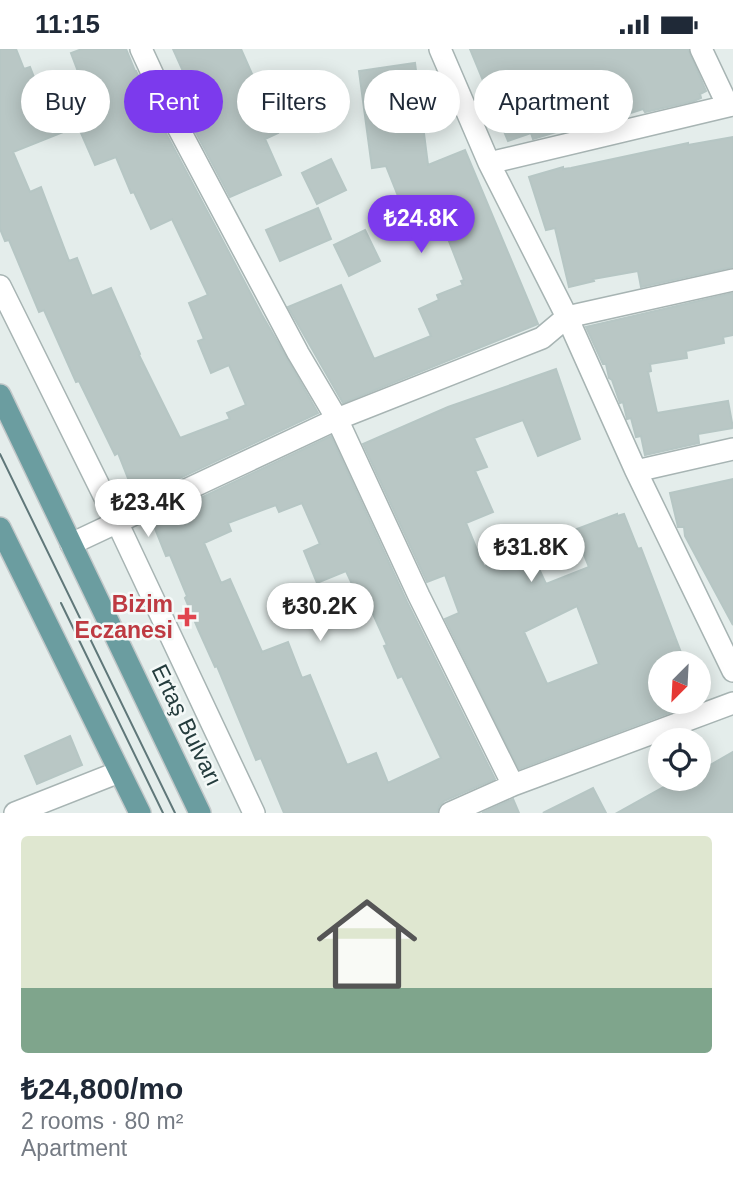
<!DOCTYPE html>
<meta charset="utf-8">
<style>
body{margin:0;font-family:Arial,sans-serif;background:#f6f6f7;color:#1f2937;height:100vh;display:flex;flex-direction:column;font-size:26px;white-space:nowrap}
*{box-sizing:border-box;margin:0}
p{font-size:23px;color:#747a83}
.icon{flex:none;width:38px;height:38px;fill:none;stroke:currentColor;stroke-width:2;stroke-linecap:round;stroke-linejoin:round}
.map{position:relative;height:764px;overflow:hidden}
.drawer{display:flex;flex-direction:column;background:#fff;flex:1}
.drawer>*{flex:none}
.top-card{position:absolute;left:21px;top:21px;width:691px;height:63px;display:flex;gap:14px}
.needle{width:46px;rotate:204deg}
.buttons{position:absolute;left:648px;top:602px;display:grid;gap:14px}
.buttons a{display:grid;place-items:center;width:63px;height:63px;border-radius:50%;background:#fff;box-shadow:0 4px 18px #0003;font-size:35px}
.price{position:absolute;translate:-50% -60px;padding:0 16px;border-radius:24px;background:#fff;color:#222;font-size:23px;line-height:46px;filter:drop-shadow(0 2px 4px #0008)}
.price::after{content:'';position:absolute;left:50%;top:42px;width:21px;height:16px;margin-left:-10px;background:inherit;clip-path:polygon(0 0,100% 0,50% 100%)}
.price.selected{background:#7c3aed;color:#fff}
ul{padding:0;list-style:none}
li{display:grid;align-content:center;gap:14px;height:371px;padding:0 21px}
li+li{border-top:2px solid #e0e1e3}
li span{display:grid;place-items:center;height:217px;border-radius:7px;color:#555}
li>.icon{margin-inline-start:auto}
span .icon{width:126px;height:126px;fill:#fffc;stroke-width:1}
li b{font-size:30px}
.chip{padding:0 24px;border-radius:32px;background:#fff;box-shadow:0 4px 18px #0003;font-size:24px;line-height:63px}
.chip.selected{background:#7c3aed;color:#fff}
.status{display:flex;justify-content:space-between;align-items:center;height:49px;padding:0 35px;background:#fff;direction:ltr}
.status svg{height:19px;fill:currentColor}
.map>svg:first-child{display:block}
.building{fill:#b9c7c5;stroke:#b6c6c4;stroke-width:2;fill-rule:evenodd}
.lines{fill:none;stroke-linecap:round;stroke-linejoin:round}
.minor-casing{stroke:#a7b4b3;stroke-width:24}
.primary-casing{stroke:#c2c8c9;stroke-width:24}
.minor{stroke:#fff;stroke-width:21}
.primary{stroke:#6b9da0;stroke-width:21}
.tram{stroke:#5f7779;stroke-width:2}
.health-dot{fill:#e0444e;stroke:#f4f9f8;stroke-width:2.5}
.labels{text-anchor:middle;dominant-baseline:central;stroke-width:5;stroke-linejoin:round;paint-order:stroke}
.health-label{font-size:23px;font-weight:bold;fill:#be3a42;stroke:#f4f9f8;text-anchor:end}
.street-label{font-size:23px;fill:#243c3d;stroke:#f4f9f8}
</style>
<div class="status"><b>11:15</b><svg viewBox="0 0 49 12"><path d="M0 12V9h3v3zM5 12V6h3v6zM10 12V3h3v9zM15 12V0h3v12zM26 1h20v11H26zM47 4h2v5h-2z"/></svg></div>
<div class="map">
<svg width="733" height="764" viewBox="0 0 733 764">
<rect width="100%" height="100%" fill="#e4edeb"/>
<path class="building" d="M0,0H16L24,20L30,18L45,56L85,41L71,4L82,0H126L135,22H136L160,73L262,266L318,364L142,447L139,440L133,442L118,404L115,406L79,332L76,333L44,261L39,263L9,191L5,192L0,180ZM78,77L95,116L116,108L131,144L134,143L151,180L172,170L208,246L189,254L204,290L198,292L211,324L229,316L246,356L227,364L230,370L180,389L139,306L140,305L111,239L92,247L77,209L69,212L41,138L30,143L13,103Z
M173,0H241L278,84L265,90L281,126L230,148L194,80L210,73L194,36L190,38Z
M470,0H688L706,42L700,45L701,49L694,52L645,63L643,60L603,73L602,69L533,90L531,84L508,92Z
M415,14L428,116L465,101L538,275L343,354L288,258L341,236L374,310L431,287L419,260L439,251L437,246L463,236L461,232L464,231L449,192L457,189L440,148L404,162L386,117L372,119L359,22Z
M733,88V218L641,238L638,222L593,230L594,232L569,238L555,179L546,181L529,128L563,118V120L571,119L688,94V96Z
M331,110L346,141L317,155L302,124Z
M318,159L331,190L280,212L266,181Z
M365,181L380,212L349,227L334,196Z
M733,244V286L723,288L724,294L686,302L687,309L650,315L651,322L648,323L657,364L728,352L733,379L698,385L699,394L645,406L641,387L636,388L631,369L627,370L623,353L620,354L612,331L609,329L606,315H603L586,278Z
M556,320L580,390L538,407L523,371L474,389L487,418L475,422L493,463L466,474L484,518L529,498L546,535L589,518L574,481L617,465V467L624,465L638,500L641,499L685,614H660V653H698V637L704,651L519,720L445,570L459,564L445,526L427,533L363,395L448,358ZM577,557L599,615L547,635L524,583Z
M331,387L407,553L495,730L444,752L439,757L437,764H284L261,709L256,711L217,617L215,618L198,580L185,549L187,547L170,506L166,507L152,472ZM302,454L320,495L304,502L317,534L346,522L363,559L369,556L387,596L384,597L398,629L402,627L441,709L388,734L376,704L347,716L310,626L302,629L288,593L262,603L230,530L221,534L204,494L231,482L228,474L276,456L279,463Z
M733,430V576L685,487L684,478H678L670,444Z
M70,687L82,716L37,735L25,707Z
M733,703V764H617L678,730H698V723Z
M593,739L606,764H543Z
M513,750L519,764H482Z"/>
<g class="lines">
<g class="minor-casing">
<path id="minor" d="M141,0L172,67L298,304L337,370L419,547L513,736L450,764
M440,0L489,114L567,268L636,422L733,400
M701,0L728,57L733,56
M489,114L728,57
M0,237L117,473L254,764
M636,422L733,622
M71,495L337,370L542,289L567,268L733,231
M513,736L733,654
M15,764L119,723"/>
</g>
<g class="primary-casing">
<path id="primary" d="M0,346L200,764
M0,479L140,764"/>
</g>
<use href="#minor" class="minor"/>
<use href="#primary" class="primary"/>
<path class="tram" d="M0,405L175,764
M61,554L163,764"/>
</g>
<path class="health-dot" d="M183.5 557.5h7v7h7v7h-7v7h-7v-7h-7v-7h7z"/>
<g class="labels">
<g class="health-label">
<text x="173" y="555">Bizim<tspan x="173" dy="26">Eczanesi</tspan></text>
</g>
<g class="street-label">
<text transform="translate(187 676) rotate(64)">Ertaş Bulvarı</text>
</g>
</g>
</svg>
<div class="buttons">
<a><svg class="needle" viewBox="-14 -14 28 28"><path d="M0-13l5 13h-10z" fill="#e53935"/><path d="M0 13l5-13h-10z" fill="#747a83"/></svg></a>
<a><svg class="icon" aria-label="locate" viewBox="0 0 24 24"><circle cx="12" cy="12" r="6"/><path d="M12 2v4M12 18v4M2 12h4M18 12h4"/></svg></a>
</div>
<b class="price selected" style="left:421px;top:206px">₺24.8K</b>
<b class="price" style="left:148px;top:490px">₺23.4K</b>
<b class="price" style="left:531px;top:535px">₺31.8K</b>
<b class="price" style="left:320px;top:594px">₺30.2K</b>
<div class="top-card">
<a class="chip">Buy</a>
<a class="chip selected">Rent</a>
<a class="chip">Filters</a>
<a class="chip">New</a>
<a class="chip">Apartment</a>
</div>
</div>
<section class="drawer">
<ul>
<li><span style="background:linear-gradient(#dfe7d0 70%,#7fa58c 0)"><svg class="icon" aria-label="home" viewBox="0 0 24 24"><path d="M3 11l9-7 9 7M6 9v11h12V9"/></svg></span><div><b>₺24,800/mo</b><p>2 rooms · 80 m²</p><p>Apartment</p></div></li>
</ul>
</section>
